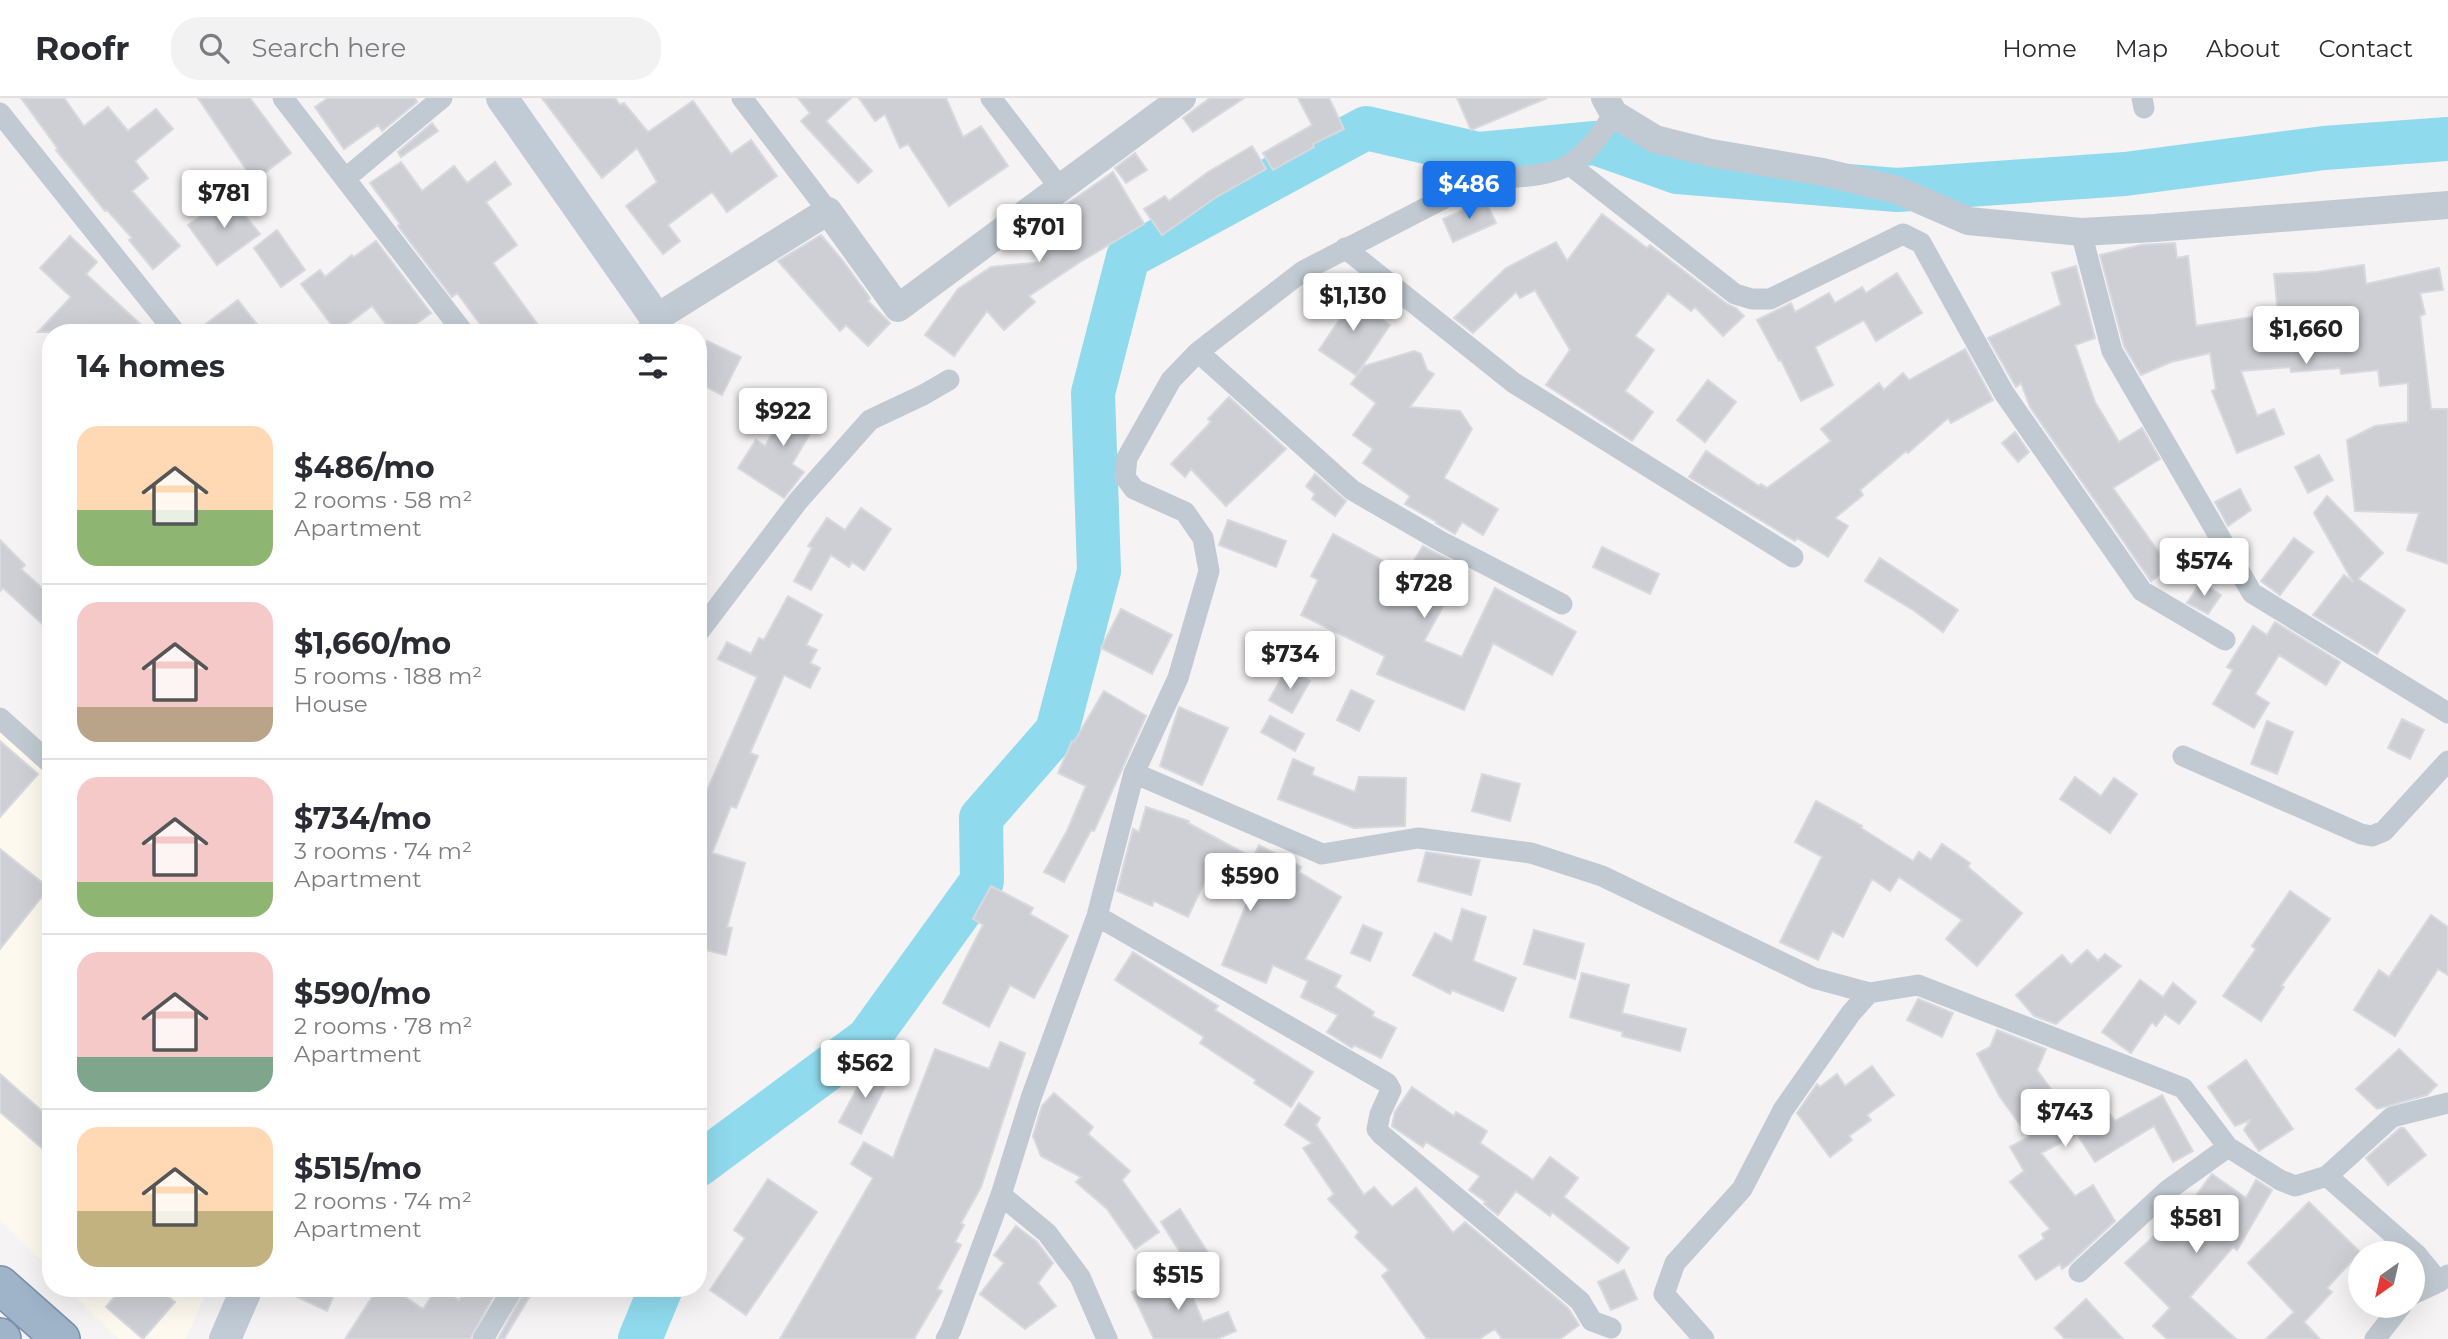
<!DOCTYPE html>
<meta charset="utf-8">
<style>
body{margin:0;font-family:Montserrat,sans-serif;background:#f2f2f3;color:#2b2b33;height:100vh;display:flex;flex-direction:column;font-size:26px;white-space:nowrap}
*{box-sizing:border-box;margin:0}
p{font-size:23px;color:#7c7c81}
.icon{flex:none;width:38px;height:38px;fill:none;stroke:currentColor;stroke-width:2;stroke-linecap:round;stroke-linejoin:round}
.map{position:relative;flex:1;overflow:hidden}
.panel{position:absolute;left:42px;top:226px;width:665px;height:973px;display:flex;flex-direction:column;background:#fff;border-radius:28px;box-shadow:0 7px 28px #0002}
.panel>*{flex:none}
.needle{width:46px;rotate:214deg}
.fabs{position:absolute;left:2348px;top:1143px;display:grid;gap:14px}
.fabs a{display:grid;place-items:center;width:77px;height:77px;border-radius:50%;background:#fff;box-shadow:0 7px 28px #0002;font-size:35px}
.price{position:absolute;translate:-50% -60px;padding:0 16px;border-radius:7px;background:#fff;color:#222;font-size:23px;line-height:46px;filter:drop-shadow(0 2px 4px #0008)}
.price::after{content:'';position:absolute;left:50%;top:42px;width:21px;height:16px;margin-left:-10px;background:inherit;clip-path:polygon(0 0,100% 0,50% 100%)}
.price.current{background:#1a73e8;color:#fff}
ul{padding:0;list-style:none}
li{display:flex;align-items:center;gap:21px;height:175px;padding:0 35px}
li+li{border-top:2px solid #e1e1e2}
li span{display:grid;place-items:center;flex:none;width:196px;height:140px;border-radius:21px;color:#555}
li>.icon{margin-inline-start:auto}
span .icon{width:84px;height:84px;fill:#fffc;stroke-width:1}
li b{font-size:30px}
h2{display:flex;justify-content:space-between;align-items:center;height:84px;padding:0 35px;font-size:30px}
header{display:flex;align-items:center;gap:42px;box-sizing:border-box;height:98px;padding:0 35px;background:#fff;border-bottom:2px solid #e1e1e2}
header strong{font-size:33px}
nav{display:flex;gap:38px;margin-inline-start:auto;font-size:24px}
.search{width:490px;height:63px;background:#f2f2f3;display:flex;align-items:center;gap:18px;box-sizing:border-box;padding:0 24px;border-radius:28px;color:#7c7c81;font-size:26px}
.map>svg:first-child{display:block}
.commercial{fill:#fdf9ef}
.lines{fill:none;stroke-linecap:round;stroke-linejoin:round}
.river{stroke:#90daee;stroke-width:44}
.building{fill:#cdcfd5;stroke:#d7d9de;stroke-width:2}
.trunk-casing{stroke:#7690ad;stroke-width:40}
.minor{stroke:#c1cad2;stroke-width:21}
.tertiary{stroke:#c1cad2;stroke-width:28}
.secondary{stroke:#c1cbd6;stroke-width:32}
.trunk{stroke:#9fb4c9;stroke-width:37}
</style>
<header>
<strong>Roofr</strong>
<div class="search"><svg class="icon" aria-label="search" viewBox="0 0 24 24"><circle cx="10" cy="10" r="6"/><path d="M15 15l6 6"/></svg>Search here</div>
<nav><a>Home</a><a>Map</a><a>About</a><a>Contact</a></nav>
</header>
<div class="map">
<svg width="2448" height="1241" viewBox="0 0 2448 1241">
<rect width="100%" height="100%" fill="#f5f3f3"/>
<path class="commercial" d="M0,631L51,677V1173L0,1122Z
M67,1190H208L186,1241H118Z"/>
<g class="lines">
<path class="river" d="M698,1067L868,941L982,783L981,720L1057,633L1099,473L1093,295L1128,159L1366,30L1478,56L1595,45L1677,74L1897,92L2125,76L2324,50L2448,41
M640,1241L661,1190"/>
</g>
<path class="building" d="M21,0H64L84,28L108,9L128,33L156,11L173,31L135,63L148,80L132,93L180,148L153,171L129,142L132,140L107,112L105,113L56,52L58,51Z
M198,0H250L291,55L254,83Z
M328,0H415L417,4L382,33L378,27L344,51L315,9Z
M542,0H615L620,7L624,5L648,34L693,3L731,56L751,42L777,78L727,114L712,94L668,127L680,143L663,156L626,108L657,84L637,50L602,80Z
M798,0H851L826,23L872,73L858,85L801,23L810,15Z
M859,0H946L963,39L981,28L1008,68L949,108L908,46L900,50L885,16L875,23Z
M1210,0H1244L1193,34L1183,20Z
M1298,0H1329L1344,31L1313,46L1314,49L1273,72L1263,55L1312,27Z
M1457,0H1547L1471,32Z
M432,25L438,33L401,59L398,54Z
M1252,48L1266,71L1215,100L1162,137L1144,111L1165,98L1169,103L1208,74Z
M1135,55L1147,72L1126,85L1115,70Z
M401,64L422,93L454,68L467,85L495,64L511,86L486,104L517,147L493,165L538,227L528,234H486L457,195L452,199L398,128L400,126L370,85Z
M1113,74L1144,126L1080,164L1029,198L1035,204L1004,232L987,213L954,258L925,237L958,191L991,169L1042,164L1029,145L1063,123L1057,113Z
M229,98L260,136L217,167L188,127Z
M1485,102L1496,125L1453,144L1443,121Z
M1602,116L1647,150L1650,147L1727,206L1736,210L1744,218L1723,238L1695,209L1691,213L1668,195L1635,238L1654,252L1625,293L1653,314L1632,343L1546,287L1570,252L1535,192L1520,200L1516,194L1473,235L1454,220L1506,170L1556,144L1567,163Z
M277,132L305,172L281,189L254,150Z
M821,137L843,163L870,200L868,203L890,225L868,248L846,227L840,233L778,163Z
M70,138L97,164L86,176L149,234H38L71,199L40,170Z
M376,143L431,215L405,234H392L372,208L337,234L301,186L320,172L325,179L352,157L354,159Z
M2175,145L2177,160L2188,158L2196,228L2278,215L2274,176L2317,174L2364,167L2366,186L2439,170L2443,192L2420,195L2425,216L2420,218L2431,311H2448V466L2407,452L2419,415L2355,413L2347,342L2375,328L2408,324V285L2380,288L2378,272L2341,276L2340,270L2291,274L2290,269L2241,273L2257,318L2274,311L2284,336L2237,355L2212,293L2216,291L2210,255L2171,264L2141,277L2124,248L2100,157L2141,147Z
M2076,168L2095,240L2075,247L2095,304L2119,344L2142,330L2160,361L2113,390L2170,470L2151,483L2030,309L2021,285L2016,289L1988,240L2061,207L2052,175Z
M1897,175L1922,215L1876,243L1864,222L1815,249L1833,287L1801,303L1781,262L1779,263L1757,222L1791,205L1795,214L1829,195L1835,205L1862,189L1866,195Z
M1341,192L1390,227L1356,277L1319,252L1340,221L1327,211Z
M238,202L263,234H195Z
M707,243L741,259L722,297L698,285V261Z
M1965,251L1993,302L1951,325L1948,320L1908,355L1906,353L1860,392L1863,397L1835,420L1848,428L1828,459L1797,440L1795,443L1689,379L1706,353L1759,388L1761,386L1767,390L1831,343L1821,331L1879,285L1884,292L1903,275L1909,282Z
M1414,253L1421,256L1427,272L1434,276L1410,309L1460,313L1472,331L1444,380L1498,411L1483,437L1462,424L1455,436L1436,425L1437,424L1405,406L1410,398L1363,365L1373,351L1353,337L1376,305L1351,286L1364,268Z
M1708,282L1736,304L1705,344L1677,322Z
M796,295L824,312L792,366L804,374L784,400L738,370L756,342L765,348Z
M1229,299L1286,351L1226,408L1191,371L1185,379L1171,366L1211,324L1208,321Z
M2015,334L2029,354L2018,364L2002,345Z
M2319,357L2333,382L2308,395L2295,369Z
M1315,376L1346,403L1335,418L1312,401L1315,396L1306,388Z
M2240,391L2251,412L2228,428L2215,404Z
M2327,398L2383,455L2358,481L2405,512L2377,556L2313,517L2344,477L2353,484L2314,415Z
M861,410L891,431L864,472L852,464L849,469L831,457L811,492L794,483L812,450L808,448L827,420L845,432Z
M1228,422L1286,443L1276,469L1219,447Z
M1333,436L1406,475L1423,448L1464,470L1424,543L1462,559L1495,490L1576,534L1552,577L1493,545L1464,612L1377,576L1385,558L1301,517L1318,482L1311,478Z
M2294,440L2313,454L2280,497L2261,483Z
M0,442L25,467L21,471L51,498V534L3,490L0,493Z
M1602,449L1659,476L1650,496L1593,469Z
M1880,460L1958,512L1943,534L1913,512L1865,483Z
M2201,484L2221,497L2208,516L2187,505Z
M788,498L822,517L806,547L817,552L810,565L820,570L810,590L784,577L750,655L758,658L736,710L731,708L712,755L745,765L727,829L732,830L726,857L698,850V697L704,699L757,579L718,561L727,544L751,556L759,540L764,542Z
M1121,511L1172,537L1152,576L1101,550Z
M2275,524L2340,564L2326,587L2279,557L2255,596L2269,605L2254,630L2213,606L2233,572L2227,569L2253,528L2267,537Z
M1287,570L1310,583L1292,615L1269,602Z
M1351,592L1374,603L1359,633L1337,622Z
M1104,593L1146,618L1094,733L1091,732L1064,784L1044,774L1067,733L1086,688L1058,675L1072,643L1074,644Z
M1179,609L1228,630L1202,687L1160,668Z
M1270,618L1304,636L1295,653L1261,634Z
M2402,621L2424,632L2410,661L2388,650Z
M2267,623L2293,634L2277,676L2251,666Z
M0,643L38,676L0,719Z
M1293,661L1314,670L1312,677L1355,694L1359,679L1406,680L1405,728L1354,730L1278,701Z
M1482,676L1520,686L1510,723L1472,713Z
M2075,679L2101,698L2114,680L2137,696L2110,735L2060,701Z
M1816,703L1862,728L1861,730L1913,763L1919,754L1931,762L1942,746L1970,765L1968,769L2022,815L1977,868L1946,841L1962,822L1899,779L1890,793L1872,781L1843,839L1832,833L1818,862L1780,844L1822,759L1795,744Z
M1146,709L1189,723L1188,725L1253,760L1259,747L1301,769L1299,774L1341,799L1305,861L1341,878L1335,889L1374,914L1372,918L1396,930L1381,960L1354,947L1352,950L1327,934L1338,917L1301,899L1308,883L1273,867L1266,885L1222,867L1251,794L1210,772L1188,819L1154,803L1152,808L1117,793L1133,731L1139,734Z
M0,751L49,790L0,851Z
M1426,754L1480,762L1471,797L1418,783Z
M991,788L1033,810L1030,816L1068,838L1034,900L1010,887L989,929L943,905L983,827L973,821Z
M2290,793L2330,821L2281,888L2284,889L2261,923L2223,898L2256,851L2252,848Z
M1462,811L1486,819L1473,863L1516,880L1503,913L1452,892L1450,896L1413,877L1435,835L1452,844Z
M2431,817L2448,829V877L2438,871L2395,938L2354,912L2379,872L2389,879Z
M1363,827L1382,835L1370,863L1351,855Z
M1534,832L1584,846L1575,881L1524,866Z
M2087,852L2098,863L2105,856L2121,868L2056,926L2034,918L2016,897L2062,857L2071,867Z
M1133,854L1218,908L1215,912L1313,974L1291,1009L1254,985L1256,982L1200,945L1204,939L1115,882Z
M1582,875L1629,887L1622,915L1686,931L1680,953L1622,938L1623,934L1570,919Z
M2140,882L2163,899L2173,885L2196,904L2179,926L2165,916L2156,928L2152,924L2131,955L2102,934Z
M1918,901L1953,915L1942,939L1907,922Z
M1997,932L2046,951L2037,972L2067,1013L2095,995L2115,1023L2162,997L2193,1053L2173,1064L2154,1028L2095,1064L2077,1036L2041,1055L2075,1098L2093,1087L2115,1123L2068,1167L2062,1171L2060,1166L2036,1182L2019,1158L2044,1141L2042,1136L2050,1131L2010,1084L2024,1073L2010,1049L2029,1039L2000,999L1977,956L1990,949Z
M1000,944L1025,955L981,1089L961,1125L964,1127L955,1144L961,1147L937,1191L942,1193L914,1241H780L873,1080L851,1066L864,1044L893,1060L935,951L989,971Z
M2399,951L2437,987L2427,997L2377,1011L2356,991Z
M2246,962L2293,1031L2259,1053L2244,1032L2250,1022L2235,1028L2208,989Z
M869,968L890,979L861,1036L839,1024Z
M1872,968L1894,997L1867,1017L1871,1022L1849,1038L1852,1042L1830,1059L1797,1015L1817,986L1820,989L1837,976L1845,988Z
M0,976L51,1021V1058L0,1014Z
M1412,989L1454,1018L1456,1014L1487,1033L1480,1045L1533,1082L1550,1059L1578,1080L1564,1099L1629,1150L1618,1165L1552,1114L1550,1118L1516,1093L1498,1117L1484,1106L1486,1104L1469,1092L1480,1078L1426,1044L1423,1049L1392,1028L1395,1014Z
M1054,995L1093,1029L1088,1036L1130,1073L1122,1082L1159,1134L1135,1151L1107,1111L1076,1084L1081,1079L1041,1058L1033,1038L1042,1008Z
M1299,1005L1320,1020L1316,1027L1364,1097L1374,1089L1392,1109L1416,1090L1453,1135L1465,1124L1568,1210L1579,1227L1560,1241H1502L1495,1231L1479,1241H1427L1382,1178L1389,1172L1355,1139L1359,1134L1328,1101L1334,1096L1303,1050L1312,1045L1285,1027Z
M2400,1030H2404L2426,1057L2388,1087L2366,1060Z
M2212,1076L2246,1100L2256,1082L2272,1092L2237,1152L2233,1149L2190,1199L2236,1241H2167L2153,1228L2170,1210L2125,1165L2185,1109L2186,1111Z
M768,1081L817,1114L746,1217L710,1192L745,1140L734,1132Z
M2309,1104L2360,1154L2327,1190L2332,1194L2304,1224L2320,1241H2266L2294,1214L2248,1165Z
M1180,1111L1210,1158L1190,1170L1161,1124Z
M1016,1128L1037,1144L1053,1165L1038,1185L1056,1208L1025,1231L980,1196L1004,1165L994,1157Z
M1181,1172L1203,1224L1228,1214L1236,1233L1217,1241H1154L1132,1194Z
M1624,1172L1637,1201L1611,1212L1598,1184Z
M122,1190H158L175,1204L143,1241L106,1209Z
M278,1190H337L327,1213Z
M378,1190H392L423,1211L437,1190H441L459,1202L467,1190H498L470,1241H345Z
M526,1190H535L504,1241H498Z
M2086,1201L2123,1241H2065L2055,1230Z"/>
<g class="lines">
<g class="trunk-casing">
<path id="trunk" d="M0,1187L61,1241
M0,1239L2,1241"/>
</g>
<path class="minor" d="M283,0L463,234
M742,0L828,113
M991,0L1060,90
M2142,0L2144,10
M0,15L175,234
M1570,67L1735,196L1752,201H1770L1903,136L1921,145L2004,295L2142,493L2225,542
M346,80L442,0
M2081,134L2112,253L2252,495L2448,615
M1345,150L1514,285L1793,459
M1198,254L1352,392L1442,444L1562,506
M698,535L798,403L870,322L923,297L949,282
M0,620L51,666
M2183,658L2361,736L2372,738L2384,733L2448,663
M1134,675L1322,756L1418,740L1531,755L1602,778L1814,880L1869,895L1918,887L2183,990L2228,1049L2280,1082L2295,1088L2327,1078L2417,1157L2439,1184
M1097,818L1387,985L1391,992L1380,1016L1377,1031L1382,1037L1580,1203L1592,1223L1611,1230
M2327,1078L2392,1019L2448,1005
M1001,1097L1047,1135L1080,1179L1107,1241
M2079,1174L2168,1092L2228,1049
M2413,1196L2439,1184L2448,1177
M483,1241L513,1190
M946,1241L951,1232L1001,1097L1031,1000L1097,818L1134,675L1178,580L1209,473L1203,440L1185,414L1134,391L1125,379L1127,360L1171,282L1198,254L1303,173L1441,102C1454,94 1466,86 1481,83C1508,78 1548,81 1572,65C1590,53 1602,34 1614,16
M1704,1241L1664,1196L1675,1165L1742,1091L1783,1012L1851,915L1869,895
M2375,1241L2401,1208"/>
<path class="tertiary" d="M1605,0L1614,16L1655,41L1711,55L1823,74L1897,92L1968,123L2081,134L2154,130L2448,107
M656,220L828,113L898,210L1182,0"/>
<path class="secondary" d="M502,0L656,220L654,234
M225,1241L247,1190"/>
<use href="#trunk" class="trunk"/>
</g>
</svg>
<div class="fabs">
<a><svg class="needle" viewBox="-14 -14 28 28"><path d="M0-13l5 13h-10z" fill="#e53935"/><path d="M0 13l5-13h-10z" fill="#7c7c81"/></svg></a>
</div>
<b class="price current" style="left:1469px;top:123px">$486</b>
<b class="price" style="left:224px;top:132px">$781</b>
<b class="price" style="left:1039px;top:166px">$701</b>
<b class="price" style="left:1353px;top:235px">$1,130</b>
<b class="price" style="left:2306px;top:268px">$1,660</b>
<b class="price" style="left:783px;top:350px">$922</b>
<b class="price" style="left:2204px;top:500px">$574</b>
<b class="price" style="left:1424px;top:522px">$728</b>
<b class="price" style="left:1290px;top:593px">$734</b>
<b class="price" style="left:1250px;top:815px">$590</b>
<b class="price" style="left:865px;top:1002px">$562</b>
<b class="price" style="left:2065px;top:1051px">$743</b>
<b class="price" style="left:2196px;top:1157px">$581</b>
<b class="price" style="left:1178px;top:1214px">$515</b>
<section class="panel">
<h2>14 homes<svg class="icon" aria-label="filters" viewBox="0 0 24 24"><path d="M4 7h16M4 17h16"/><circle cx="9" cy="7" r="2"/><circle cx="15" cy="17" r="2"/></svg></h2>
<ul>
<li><span style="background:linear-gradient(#ffd9b3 60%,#8fb573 0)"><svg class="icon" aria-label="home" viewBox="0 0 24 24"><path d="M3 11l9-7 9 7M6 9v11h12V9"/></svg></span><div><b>$486/mo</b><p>2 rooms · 58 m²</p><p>Apartment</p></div></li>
<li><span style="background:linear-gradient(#f6c9c9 75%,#b9a48a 0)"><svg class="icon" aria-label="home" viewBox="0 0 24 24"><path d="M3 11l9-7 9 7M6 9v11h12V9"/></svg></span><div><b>$1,660/mo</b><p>5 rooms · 188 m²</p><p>House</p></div></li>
<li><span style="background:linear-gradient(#f6c9c9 75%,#8fb573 0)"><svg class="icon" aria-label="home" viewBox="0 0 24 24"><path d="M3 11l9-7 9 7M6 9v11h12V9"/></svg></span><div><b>$734/mo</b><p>3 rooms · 74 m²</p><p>Apartment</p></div></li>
<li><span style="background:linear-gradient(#f6c9c9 75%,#7fa58c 0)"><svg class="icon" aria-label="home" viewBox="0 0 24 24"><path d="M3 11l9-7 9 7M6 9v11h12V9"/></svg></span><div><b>$590/mo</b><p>2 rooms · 78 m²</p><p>Apartment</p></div></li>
<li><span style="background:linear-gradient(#ffd9b3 60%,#c2b280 0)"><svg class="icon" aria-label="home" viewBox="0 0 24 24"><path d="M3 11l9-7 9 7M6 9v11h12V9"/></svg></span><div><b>$515/mo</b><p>2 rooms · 74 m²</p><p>Apartment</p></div></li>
</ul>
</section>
</div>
